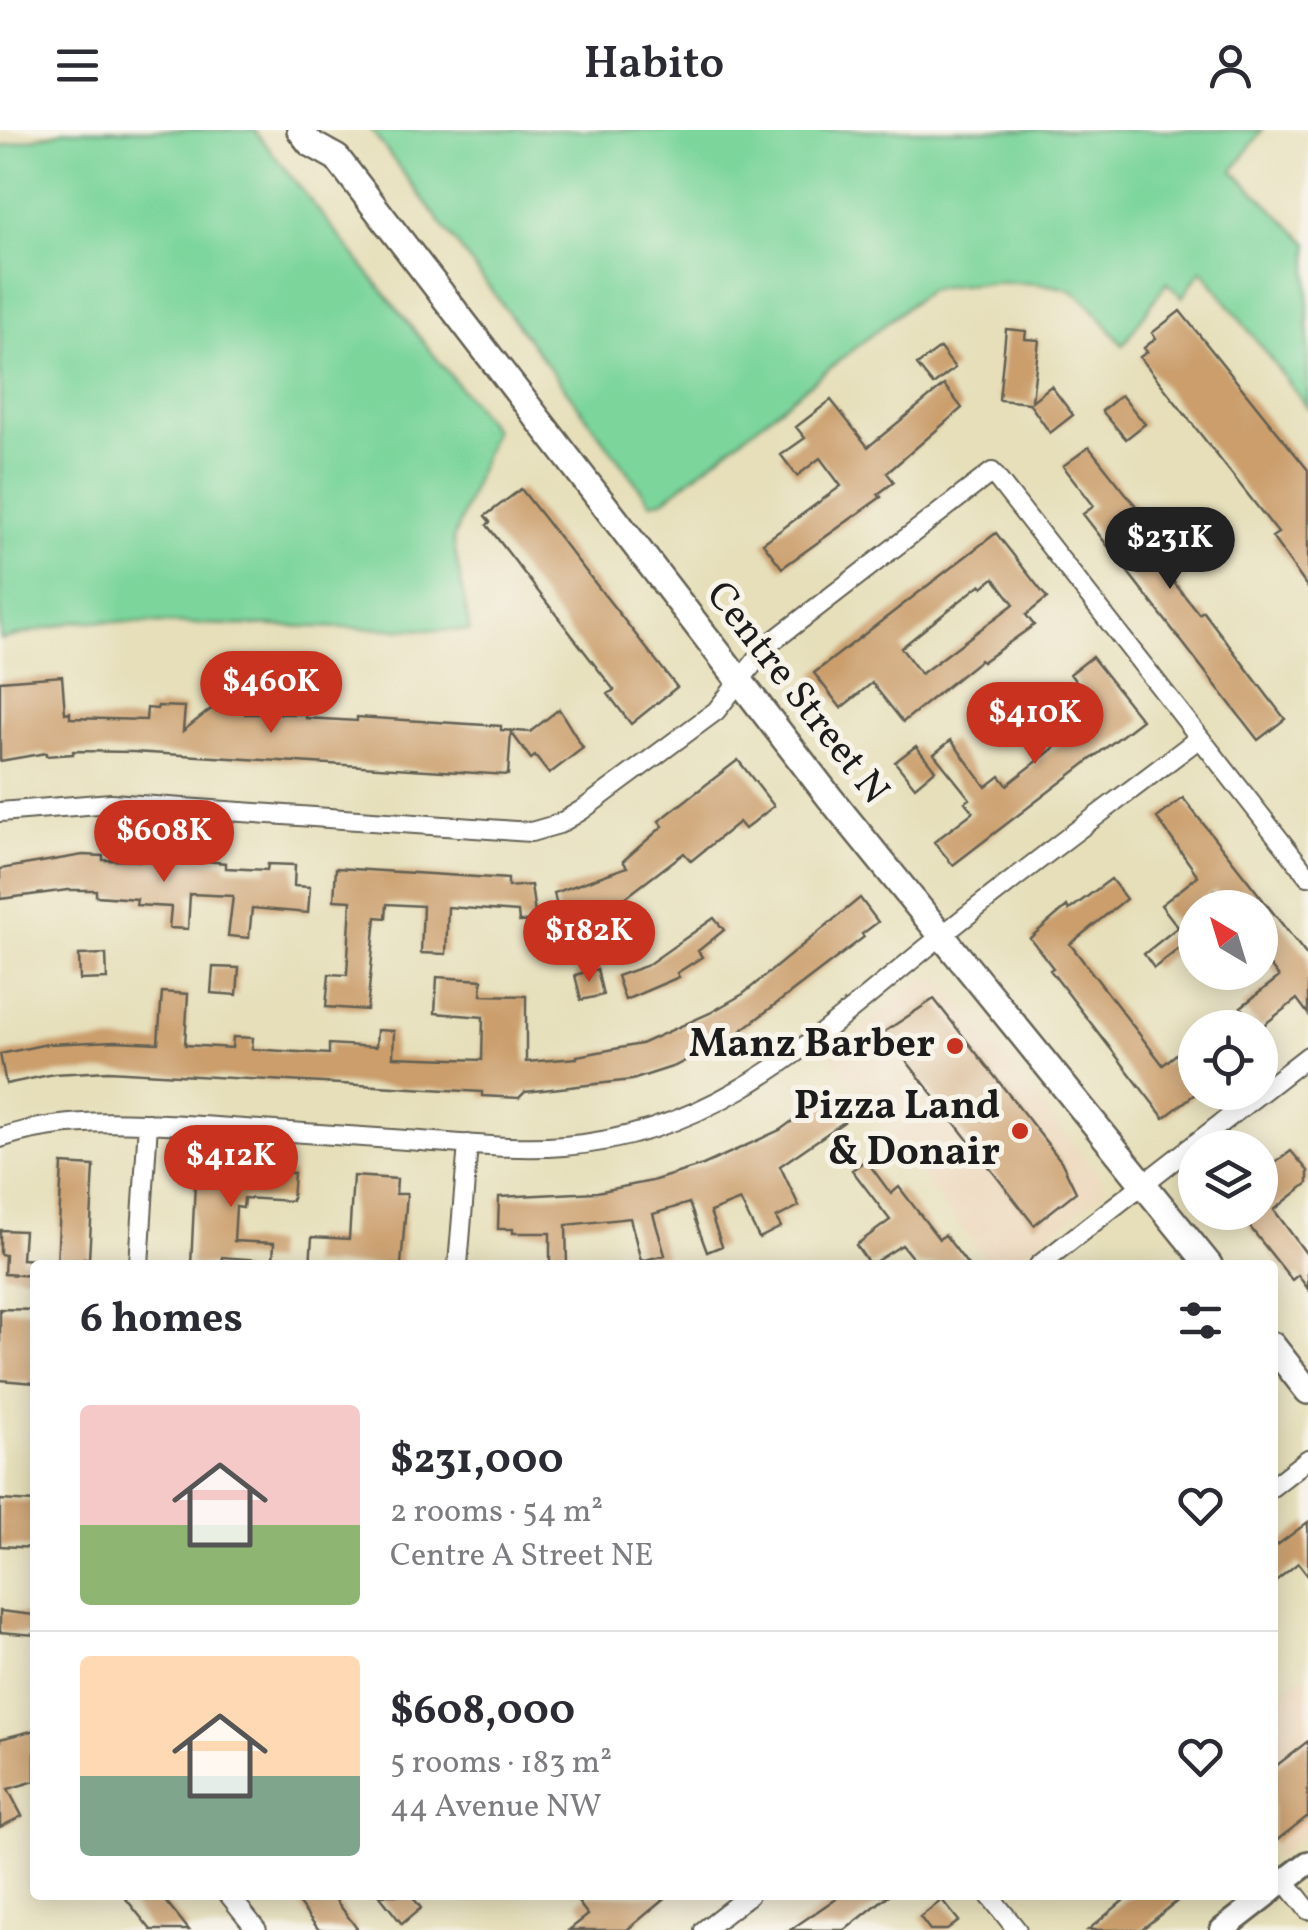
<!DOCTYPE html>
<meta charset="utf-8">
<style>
body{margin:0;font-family:Vollkorn,serif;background:#f2f2f3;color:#2b2b33;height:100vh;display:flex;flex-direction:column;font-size:38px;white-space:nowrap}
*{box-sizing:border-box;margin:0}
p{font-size:32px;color:#7c7c81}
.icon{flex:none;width:55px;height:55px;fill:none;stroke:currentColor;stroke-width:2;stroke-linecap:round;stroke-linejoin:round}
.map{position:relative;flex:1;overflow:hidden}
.sheet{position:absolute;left:30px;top:1130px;width:1248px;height:640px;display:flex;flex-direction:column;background:#fff;border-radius:10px;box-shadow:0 5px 25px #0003}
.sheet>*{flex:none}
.needle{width:65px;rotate:322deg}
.fabs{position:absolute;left:1178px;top:760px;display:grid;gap:20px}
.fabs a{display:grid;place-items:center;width:100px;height:100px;border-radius:50%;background:#fff;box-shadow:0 5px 25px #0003;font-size:50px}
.price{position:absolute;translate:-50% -85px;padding:0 22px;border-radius:35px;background:#c8321e;color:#fff;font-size:32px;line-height:65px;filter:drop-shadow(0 2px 5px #0008)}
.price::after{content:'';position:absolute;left:50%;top:60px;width:30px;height:22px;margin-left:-15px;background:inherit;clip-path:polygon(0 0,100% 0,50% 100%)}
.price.current{background:#222;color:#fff}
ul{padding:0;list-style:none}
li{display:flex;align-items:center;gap:30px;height:250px;padding:0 50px}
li+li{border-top:2px solid #e1e1e2}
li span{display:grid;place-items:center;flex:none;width:280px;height:200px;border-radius:10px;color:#555}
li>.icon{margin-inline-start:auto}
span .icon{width:120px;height:120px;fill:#fffc;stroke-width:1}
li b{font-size:42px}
h2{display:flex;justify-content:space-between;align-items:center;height:120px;padding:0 50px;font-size:42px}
header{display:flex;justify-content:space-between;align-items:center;height:130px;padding:0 50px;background:#fff;font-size:45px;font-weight:600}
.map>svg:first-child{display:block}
.built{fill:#edd7bb}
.green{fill:#7cd59b;stroke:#4c785c;stroke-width:2.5}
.building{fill:#cb9e6c;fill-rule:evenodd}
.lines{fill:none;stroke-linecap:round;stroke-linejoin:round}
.minor-casing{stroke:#636053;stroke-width:22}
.tertiary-casing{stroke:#636053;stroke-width:28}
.secondary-casing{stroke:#636053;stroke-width:30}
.minor{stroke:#fff;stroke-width:18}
.tertiary{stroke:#fff;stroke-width:22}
.secondary{stroke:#fff;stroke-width:25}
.poi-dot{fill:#c8321e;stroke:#f7f3e8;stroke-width:4}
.labels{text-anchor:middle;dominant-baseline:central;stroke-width:10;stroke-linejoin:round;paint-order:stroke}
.street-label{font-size:40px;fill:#1c1c1c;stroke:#f7f3e8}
.poi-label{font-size:40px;font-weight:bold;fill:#1c1c1c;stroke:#f7f3e8;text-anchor:end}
</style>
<header><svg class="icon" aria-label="menu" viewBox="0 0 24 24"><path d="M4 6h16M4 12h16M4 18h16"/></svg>Habito<svg class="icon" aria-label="person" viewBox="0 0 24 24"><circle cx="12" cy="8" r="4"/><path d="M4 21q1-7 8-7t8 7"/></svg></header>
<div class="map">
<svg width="1308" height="1800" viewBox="0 0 1308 1800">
<rect width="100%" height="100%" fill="#f7f3e8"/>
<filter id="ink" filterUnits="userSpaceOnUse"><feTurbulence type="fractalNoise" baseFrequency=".01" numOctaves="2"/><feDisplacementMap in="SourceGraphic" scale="20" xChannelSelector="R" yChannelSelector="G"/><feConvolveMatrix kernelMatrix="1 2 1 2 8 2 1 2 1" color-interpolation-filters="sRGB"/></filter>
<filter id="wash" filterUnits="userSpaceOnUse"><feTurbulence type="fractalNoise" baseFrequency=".0048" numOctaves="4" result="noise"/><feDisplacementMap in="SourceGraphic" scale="40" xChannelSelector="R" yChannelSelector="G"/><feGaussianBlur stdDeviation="2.25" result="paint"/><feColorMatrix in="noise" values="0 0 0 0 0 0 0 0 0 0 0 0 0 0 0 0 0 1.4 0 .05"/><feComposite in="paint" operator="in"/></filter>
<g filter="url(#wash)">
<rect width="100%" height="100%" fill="#e6dfba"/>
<path class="built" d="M923,849H940L1104,1053L1102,1063L1008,1135H990L829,924Z
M1308,1542V1702L1273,1730V1569Z"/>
<path class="green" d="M67,0H254L494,300L453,410L470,501L77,491L0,510V17Z
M371,0H1262L1233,41L1308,113V278L1202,140L1182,167L1167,152L1123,215C1108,199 1093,175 1075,163C1053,148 954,152 928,160L665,369L651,373Z"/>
<g id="blocks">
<path class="building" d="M1180,181L1308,340V458L1272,407L1278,403L1140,227L1147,222L1144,218L1156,208L1152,203Z
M1006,199L1026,201L1025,209L1039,210L1032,271L1051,256L1073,285L1050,303L1029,273L999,270Z
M940,218L955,238L933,255L917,235Z
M944,255L962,278L887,343L894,352L878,364L881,367L782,438L763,413L841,356L820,328L797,346L781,325L805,308L796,297L831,270L868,317Z
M1121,265L1145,294L1126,309L1102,281Z
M1089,317L1147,390L1133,400L1154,427L1178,409L1188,422L1164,440L1199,484L1203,481L1285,589L1258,610L1083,384L1094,376L1063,336Z
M521,359L677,557L631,594L608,564L614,560L487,395L490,392L485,386Z
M996,403L1047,468L1026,485L1034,495L982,532L980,530L903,592L872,553L841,578L814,543ZM994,448L1014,474L921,544L901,518L981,454L983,457Z
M1092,527L1142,590L953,735L934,712L973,682L965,672L970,669L934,624L951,610L986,657L1000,646L1007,655L1100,582L1070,544Z
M62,546L65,583L70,582V588L146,590L147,578L157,579L158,576L185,577L183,601L211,579L245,581V584H306V588L357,591V587L501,596V600L530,602L559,579L583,618L549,644L535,626L531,629L511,602L508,645L133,622L73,621V624L46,626V623L0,631V551Z
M1001,565L1019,588L998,604L980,582Z
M916,616L935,640L915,657L895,632Z
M738,630L774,676L745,699L739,692L691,731L684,723L625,768L626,771L579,788L560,789L554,763L627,737L623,731L663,696L659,691Z
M1183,668L1308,827V884L1297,869L1260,898L1241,877L1279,847L1260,823V778H1229L1215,760L1195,775V818L1189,811L1154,838L1144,824L1178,797L1161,775L1198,746L1157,688Z
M83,725L103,726V730L143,731L144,726L172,728L226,733V738L267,740L268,734L295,735L294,756L310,757L308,783L252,778L249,808L228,806L233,766L190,764L188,799L169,798L171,777L136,775L137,769L96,766V760H68L0,769V739Z
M336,738L508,749V757L531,755L536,791L519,792L518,782L448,777L446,824L421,823L423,776L387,774L386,788L376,787L367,880L326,877L329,844L347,845L351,771L334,770Z
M1111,749L1126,769L1070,814L1163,935L1180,921L1195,941V964L1164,988L1050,840L1053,838L1030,808L1067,776L1069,780Z
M860,768L878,792L862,804L864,807L738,903L675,936L632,950L525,962L519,968L482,966V962L108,941L54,944L6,954L0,924L47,914L115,911L158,913L162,862L188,864L185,915L232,918L233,907L253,908L252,919L329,924V914L376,917L377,900L394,901L393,927L482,930L483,887L435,883L437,847L482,850L481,865L526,866V932L577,928V926L641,914L710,883L743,864Z
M714,788L724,800L698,821L702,827L677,843L679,847L625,870L617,846L646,836Z
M106,824L107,849L80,850L79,825Z
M213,837L239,838L237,865L211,863Z
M597,839L603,865L581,870L575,845Z
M934,869L1061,1031L1076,1062L1034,1095L884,902Z
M825,967L844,992L780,1036L799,1076L776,1088L781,1097L759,1108L740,1070L710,1082L722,1116L707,1122L689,1073L653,1084L665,1125L641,1131L630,1088L566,1095L567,1135H550V1103H513V1099H498L499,1067L597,1062L652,1051L703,1035L780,1000Z
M1291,1021L1308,1041V1053L1274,1080L1308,1126V1159L1298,1145L1292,1150L1238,1082H1260V1044Z
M866,1030L891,1064L899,1057L939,1109L945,1105L968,1135H918L902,1115L870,1135L856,1115L890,1090L852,1040Z
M196,1032L246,1035L245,1040L294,1043L292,1071L244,1068L243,1078L236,1077L234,1111L274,1113L273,1131L222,1127L221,1135H191Z
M62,1034L94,1036L89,1129L84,1128V1135H57Z
M353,1046L397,1049L396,1064H407L401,1135H310L312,1107L349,1109Z
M0,1100L24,1101L22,1129L35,1130V1146L4,1144L5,1125L0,1124Z
M0,1179L35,1180V1253L0,1250Z
M0,1370L35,1372V1418L0,1416Z
M1308,1392V1446L1298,1433L1272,1454V1419Z
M0,1481L35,1485V1505L0,1502Z
M35,1600V1651L8,1659L22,1686L0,1697V1609Z
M1308,1611V1686L1272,1714V1639Z
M123,1765H161L189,1800H151Z
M292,1765H332L358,1800H319Z
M379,1765H411L421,1778L402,1794Z
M587,1765H669L627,1800H569L588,1785L578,1772Z
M841,1765H889L845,1800H790Z
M1130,1765H1185L1141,1800H1088Z
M942,1770L959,1791L947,1800H930L920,1787Z"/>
</g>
</g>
<g filter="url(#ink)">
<use href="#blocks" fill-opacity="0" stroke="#636053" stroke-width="2.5"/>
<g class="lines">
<g class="minor-casing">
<path id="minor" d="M0,682L111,673L531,702L559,694L582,680L716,581L768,515L992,342L1308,746
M0,1008C65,986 134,992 202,996C275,1001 348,1006 421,1011C467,1014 517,1020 564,1016C723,1004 823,900 940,807C1024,739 1112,675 1198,609
M139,1135L148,993
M458,1135L468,1014
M1039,1135L1308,926
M1272,1357L1308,1329
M1285,1751L1308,1780
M229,1765L257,1800
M989,1765L1017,1800
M704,1800L749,1765"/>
</g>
<g class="tertiary-casing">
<path id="tertiary" d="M1272,1760L1308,1733
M1222,1800L1267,1765"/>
</g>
<g class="secondary-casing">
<path id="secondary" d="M300,0L310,13L337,28L830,668L1209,1135
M1272,1215L1308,1261"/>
</g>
<use href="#minor" class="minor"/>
<use href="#tertiary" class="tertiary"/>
<use href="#secondary" class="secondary"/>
</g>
</g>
<g class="poi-dot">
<circle cx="955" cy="916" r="10"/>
<circle cx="1020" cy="1001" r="10"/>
</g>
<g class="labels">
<g class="street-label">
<text transform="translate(796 564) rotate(52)">Centre Street N</text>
</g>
<g class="poi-label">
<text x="935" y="916">Manz Barber</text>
<text x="1000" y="978">Pizza Land<tspan x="1000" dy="46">&amp; Donair</tspan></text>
</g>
</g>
</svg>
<div class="fabs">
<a><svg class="needle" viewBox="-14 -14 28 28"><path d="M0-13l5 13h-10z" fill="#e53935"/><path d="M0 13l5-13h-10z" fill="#7c7c81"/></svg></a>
<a><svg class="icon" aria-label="locate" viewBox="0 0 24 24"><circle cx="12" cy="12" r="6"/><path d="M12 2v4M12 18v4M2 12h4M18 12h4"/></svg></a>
<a><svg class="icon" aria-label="layers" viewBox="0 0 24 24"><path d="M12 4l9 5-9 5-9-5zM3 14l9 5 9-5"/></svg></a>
</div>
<b class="price current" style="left:1170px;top:462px">$231K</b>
<b class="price" style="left:271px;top:606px">$460K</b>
<b class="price" style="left:1035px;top:637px">$410K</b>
<b class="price" style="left:164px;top:755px">$608K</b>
<b class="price" style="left:589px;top:855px">$182K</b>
<b class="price" style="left:231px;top:1080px">$412K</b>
<section class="sheet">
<h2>6 homes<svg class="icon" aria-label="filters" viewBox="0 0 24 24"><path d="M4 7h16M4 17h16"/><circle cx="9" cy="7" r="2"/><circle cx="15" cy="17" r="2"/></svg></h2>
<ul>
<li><span style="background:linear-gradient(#f6c9c9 60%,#8fb573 0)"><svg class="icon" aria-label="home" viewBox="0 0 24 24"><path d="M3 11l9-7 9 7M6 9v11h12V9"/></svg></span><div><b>$231,000</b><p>2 rooms · 54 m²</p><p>Centre A Street NE</p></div><svg class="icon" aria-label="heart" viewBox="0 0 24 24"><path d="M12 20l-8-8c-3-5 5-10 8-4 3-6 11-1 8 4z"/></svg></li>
<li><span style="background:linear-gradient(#ffd9b3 60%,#7fa58c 0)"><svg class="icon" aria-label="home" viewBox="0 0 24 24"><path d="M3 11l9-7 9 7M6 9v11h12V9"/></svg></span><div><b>$608,000</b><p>5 rooms · 183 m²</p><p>44 Avenue NW</p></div><svg class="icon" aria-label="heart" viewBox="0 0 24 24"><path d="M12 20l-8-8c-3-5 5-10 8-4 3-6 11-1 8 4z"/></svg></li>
</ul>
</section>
</div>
